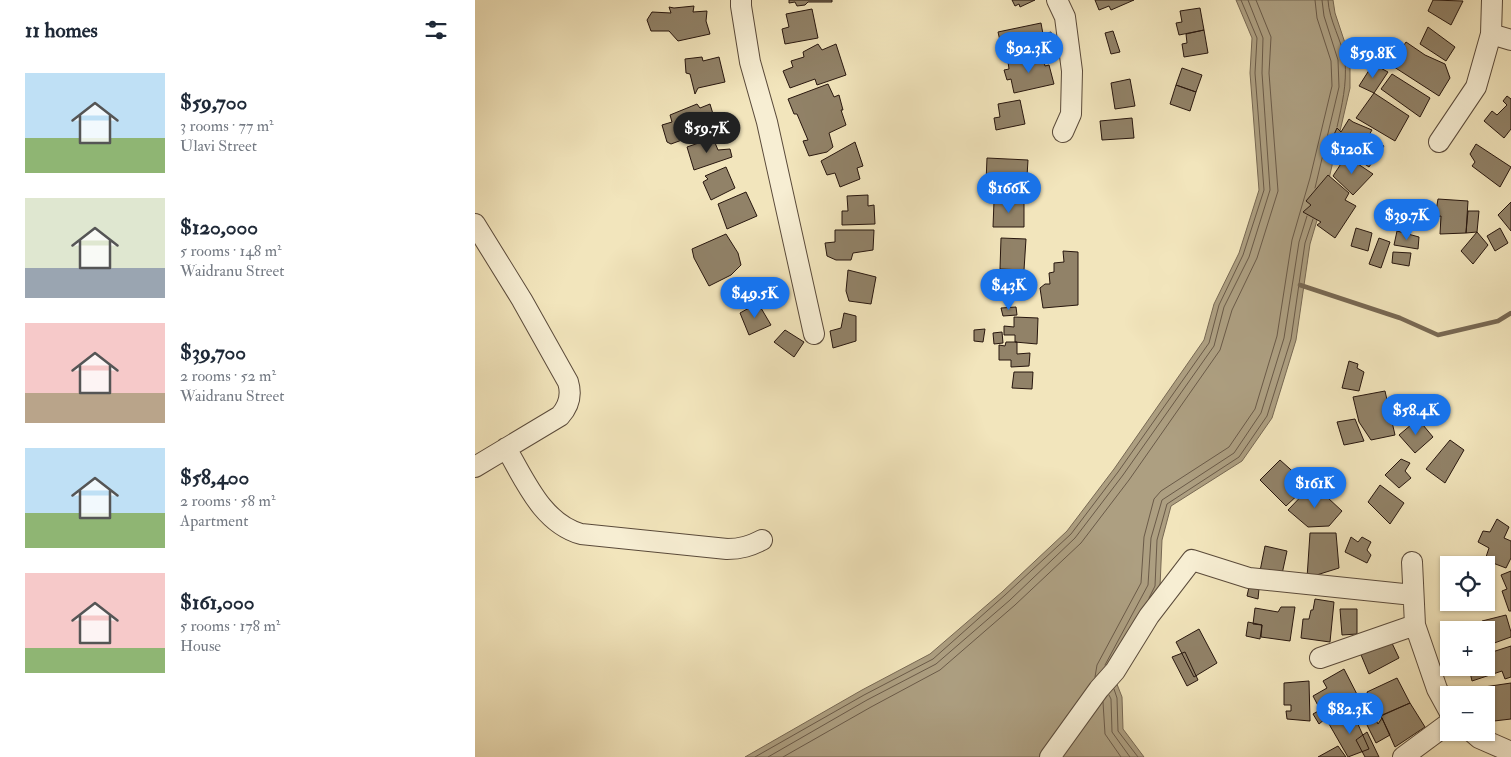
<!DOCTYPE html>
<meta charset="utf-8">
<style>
body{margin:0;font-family:"IM FELL Double Pica",serif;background:#f2f2f3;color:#1f2937;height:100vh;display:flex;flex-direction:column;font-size:19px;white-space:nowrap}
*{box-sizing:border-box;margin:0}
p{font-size:16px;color:#747a83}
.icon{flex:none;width:28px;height:28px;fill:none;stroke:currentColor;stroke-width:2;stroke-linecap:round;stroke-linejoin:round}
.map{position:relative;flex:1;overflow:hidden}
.side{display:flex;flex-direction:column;background:#fff;width:475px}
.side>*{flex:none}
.controls{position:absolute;left:965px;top:556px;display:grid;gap:10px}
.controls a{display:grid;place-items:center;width:55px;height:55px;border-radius:0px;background:#fff;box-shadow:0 1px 4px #0004;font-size:25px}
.price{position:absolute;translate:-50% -42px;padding:0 11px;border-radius:18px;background:#1a73e8;color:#fff;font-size:16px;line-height:32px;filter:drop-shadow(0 1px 2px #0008)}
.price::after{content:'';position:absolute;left:50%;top:30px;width:15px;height:11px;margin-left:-8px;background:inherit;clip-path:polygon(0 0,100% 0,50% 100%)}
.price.current{background:#222;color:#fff}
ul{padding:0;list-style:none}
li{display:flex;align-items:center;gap:15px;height:125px;padding:0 25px}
li span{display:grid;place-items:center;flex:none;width:140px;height:100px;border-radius:0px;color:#555}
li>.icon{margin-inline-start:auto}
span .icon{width:60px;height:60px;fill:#fffc;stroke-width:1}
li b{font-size:21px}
h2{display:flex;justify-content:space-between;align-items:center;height:60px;padding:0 25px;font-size:21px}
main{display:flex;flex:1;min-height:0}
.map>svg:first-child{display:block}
.water{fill:#ad9f81;stroke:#776853}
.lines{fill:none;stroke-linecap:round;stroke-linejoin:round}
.shore{stroke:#6a5a48;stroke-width:1}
.stream{stroke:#776853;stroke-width:4.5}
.building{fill:#918268;stroke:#27160e}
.minor-casing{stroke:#5a4a3a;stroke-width:22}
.minor{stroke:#f7eed3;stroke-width:20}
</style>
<main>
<section class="side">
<h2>11 homes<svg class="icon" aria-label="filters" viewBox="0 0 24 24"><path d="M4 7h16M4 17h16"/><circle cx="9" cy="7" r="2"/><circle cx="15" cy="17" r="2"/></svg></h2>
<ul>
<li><span style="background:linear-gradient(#bfe0f5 65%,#8fb573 0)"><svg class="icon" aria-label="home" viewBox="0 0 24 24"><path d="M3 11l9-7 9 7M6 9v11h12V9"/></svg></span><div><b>$59,700</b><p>3 rooms · 77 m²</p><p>Ulavi Street</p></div></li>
<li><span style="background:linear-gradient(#dfe7d0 70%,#9aa5b1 0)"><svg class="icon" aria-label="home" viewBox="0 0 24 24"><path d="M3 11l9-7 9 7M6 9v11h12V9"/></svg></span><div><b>$120,000</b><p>5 rooms · 148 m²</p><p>Waidranu Street</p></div></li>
<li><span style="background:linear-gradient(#f6c9c9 70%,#b9a48a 0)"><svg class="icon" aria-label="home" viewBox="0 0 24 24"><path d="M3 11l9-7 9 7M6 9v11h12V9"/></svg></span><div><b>$39,700</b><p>2 rooms · 52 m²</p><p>Waidranu Street</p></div></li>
<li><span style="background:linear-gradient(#bfe0f5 65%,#8fb573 0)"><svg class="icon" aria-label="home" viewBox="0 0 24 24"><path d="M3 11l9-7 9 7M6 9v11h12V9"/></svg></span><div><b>$58,400</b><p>2 rooms · 58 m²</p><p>Apartment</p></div></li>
<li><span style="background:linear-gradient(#f6c9c9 75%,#8fb573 0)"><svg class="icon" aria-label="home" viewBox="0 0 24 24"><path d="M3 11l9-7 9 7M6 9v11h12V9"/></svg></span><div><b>$161,000</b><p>5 rooms · 178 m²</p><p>House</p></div></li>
</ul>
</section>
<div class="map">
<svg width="1036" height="757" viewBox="0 0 1036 757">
<rect width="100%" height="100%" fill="#f2e5bc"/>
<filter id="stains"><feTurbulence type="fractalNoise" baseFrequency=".004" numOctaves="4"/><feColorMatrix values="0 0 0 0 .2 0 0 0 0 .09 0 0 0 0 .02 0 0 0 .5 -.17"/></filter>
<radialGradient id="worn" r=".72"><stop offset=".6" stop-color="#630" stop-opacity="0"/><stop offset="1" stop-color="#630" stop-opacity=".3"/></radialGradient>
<path class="water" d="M761,0H858L860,13L875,58V88L853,183L835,244L821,340L797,418L767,461L696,506L687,540L685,587L638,674L647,697L648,729L669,757H270L387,690L455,654L527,592L592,531L639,469L729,340L739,304L764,253L784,190L775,73L777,38Z"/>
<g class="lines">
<path class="shore" d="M853,0C854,21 867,40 870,61C872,84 867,105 862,127
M840,188L864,87L863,60L849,16L847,0
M674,598L680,586L682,540L692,504L764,457L792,416L816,339L830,243L838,219
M630,665L673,585L676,538L687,500L759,453L786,413L809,338L824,242L832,216
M620,677L622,665L666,583L669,537L679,499L686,491L754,447L780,409L802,336L817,240L835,178L857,86L856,61L842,18L840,0
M639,689L642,698L643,731L663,757
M634,695L636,699L637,732L655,757
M628,702L630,734L646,757
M280,757L389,695L458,659L530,595L596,534L643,472L734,343L744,305L768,255L789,190L780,73L782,38L766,0
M293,757L392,700L461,664L535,600L600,538L648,475L739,346L749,307L774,257L795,190L787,73L788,38L773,0
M308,757L396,707L465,670L540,605L606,543L654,480L745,350L757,310L782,258L803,191L794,73L796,37L781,0"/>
<path class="stream" d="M825,285L925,318L963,335L1023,321L1036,313"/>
</g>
<path class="building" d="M314,0H357V2H333L330,5L322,6L320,2L314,3Z
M537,0H560L545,7L544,4L540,6Z
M620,0H659L636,10L634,6L624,10Z
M958,0L988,1L976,25L953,11Z
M219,6L218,12L232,11L231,21L235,34L203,41L194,31H176L172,20L177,12L196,13L194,7L199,8Z
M725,8L729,30L704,35L701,23L707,22L705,11Z
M337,9L343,38L310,44L307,29L314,27L311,14Z
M566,23L568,34L576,32L578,43L528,54L523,32Z
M953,27L980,47L971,61L945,44Z
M729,30L733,53L709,57L707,44L712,43L711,34Z
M638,31L645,52L636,54L630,33Z
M931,42L950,55L970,64L975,78L964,96L916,65Z
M343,44L347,50L361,44L371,75L342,85L340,79L315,88L308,71L318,67L316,61L329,57L328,52Z
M567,54L570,66L574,65L579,84L539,93L536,79L532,80L529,70L534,69L533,62Z
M227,57L228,61L244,57L250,82L223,88L220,94L215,74L211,73L210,59Z
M898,64L913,72L899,93L884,86Z
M707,68L727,75L721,92L701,85Z
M917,74L955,98L945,117L906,89Z
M655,79L660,106L640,109L636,83Z
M353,84L359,97L364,95L368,110H366L371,125L354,133L358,147L352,152L334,156L328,141L333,140L322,114H319L313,99Z
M701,85L721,92L715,111L695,104Z
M899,93L934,116L920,141L881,118Z
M1032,96L1036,99V129L1029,138L1009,121L1017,111L1022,115L1032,105L1028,101Z
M545,100L550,124L521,130L519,118L525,117L523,104Z
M222,104L225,108L235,104L238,114L232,115L237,129L196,144L192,142L187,125L197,122L195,115Z
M657,118L659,138L627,140L625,121Z
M874,119L878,122L897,130L894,135L909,146L894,167L856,141L862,128L866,132Z
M238,138L243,150L255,149L257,157L219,170L212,147Z
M380,142L388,166L382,168L385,179L365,187L360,173L352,175L346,161Z
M1001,144L1036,167L1025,187L997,166L1000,162L995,154Z
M871,156L898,174L878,195L858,176Z
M512,158L553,160L551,193L524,192L525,183L511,182Z
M251,167L260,188L236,200L228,182L233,179L230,176Z
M853,175L874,193L870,200L881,206L860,238L842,225L846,222L828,212L836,205L831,201Z
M271,192L282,216L252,229L243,204Z
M393,195V206L399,205L400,224L367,225V211H373L372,196Z
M963,199L993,201L991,233L965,234L966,216L960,217Z
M519,201H549V227H518Z
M1036,202V231L1023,215Z
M993,211H1004L1002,232L991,233Z
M881,228L897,233L893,251L876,246Z
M1025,228L1033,243L1020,251L1012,236Z
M360,230H399L398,250L378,253L376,260H361L352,256L350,243L360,242Z
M922,231L944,237L943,249L919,245Z
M1002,232L1013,245L998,264L986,251Z
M251,234L263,253L266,265L256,275L234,286L219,258L217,249Z
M526,238L551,239L549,270L525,269Z
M904,238L915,242L906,268L894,264Z
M588,251L603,252V305L568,308L565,288L570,284H575L574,273L579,272V263L589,262Z
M918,252L936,253L934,266L917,263Z
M373,270L401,277L396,304L374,301L371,291Z
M295,279L302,287L297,289L292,294L288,287Z
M284,285L290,296L276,302L273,296L272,290Z
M283,303L296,325L274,335L265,313Z
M541,307L542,315L528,316L526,308Z
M369,313L381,316V341L358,348L355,331L366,328Z
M539,317L563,318L562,344L540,342V335H529V326L539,327Z
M510,329L508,342L499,341V330Z
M310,330L329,342L319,357L299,342Z
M527,332L528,343L519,344L518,333Z
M531,342H542V354L555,353L554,366L536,367V360H524V345L530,346Z
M874,361L883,364L882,368L889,372L884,391L867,388Z
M539,372H558L557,389L537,388Z
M910,391L920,435L896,440L884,422L878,397Z
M950,401L960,411L951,420L938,416Z
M880,419L889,441L869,445L862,422Z
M943,419L958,437L940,453L924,435Z
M975,440L989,450L970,483L951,469Z
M926,459L935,463L930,471L936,478L924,488L910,475Z
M805,460L824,477L820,483L828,490L811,506L785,480Z
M838,484L867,511L854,526L833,527L813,510Z
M905,485L929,503L915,524L893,502Z
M1022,519L1034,527L1029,538L1036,541V558L1031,568L1010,560L1014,548L1003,542L1008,531L1015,532Z
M835,533H861L864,568L832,578Z
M876,537L883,542L887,537L896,542L892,550L896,555L892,563L870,552Z
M790,546L812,551L807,574L785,571Z
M1036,571V611H1034L1027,591L1032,589L1026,575Z
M774,587L784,589L783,599L772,596Z
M840,599L859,602L855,642L826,638L828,619H834L836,610H838Z
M982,602H1011L1010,609L981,605Z
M806,607H820L815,641L786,637L787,625L778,624L780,608L803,612Z
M865,609H882V634L867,635Z
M1031,615L1036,632V637L1011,646V630H1008L1007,621Z
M773,622L787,625L785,639L771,636Z
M724,629L742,663L719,677L701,642Z
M915,639L924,658L894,674L884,650Z
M1036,646V677L1030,679L1027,671L997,681L994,668H1011V654Z
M710,652L723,680L712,686L697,657Z
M869,669L887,704L851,721L838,696L852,688L848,681Z
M922,678L935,703L900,718L892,692Z
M834,681L835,721L812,719L811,711H816V705H809V683Z
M1036,683V719L1019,721V696L1012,698L1009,687Z
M935,703L950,727L920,747L906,716Z
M845,710L850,719L844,724L838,714Z
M878,713L894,749L873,757L854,724Z
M900,718L903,724L907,718L915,735L901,743L891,723Z
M892,732L904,757H890L881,740Z
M863,746L871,757H843Z"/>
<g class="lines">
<g class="minor-casing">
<path id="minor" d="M266,0V6L275,62L292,122L339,334
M582,0L590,17L597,71L596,114L588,132
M1016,34L1036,40
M964,142L1001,87L1016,34L1017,0
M0,224L47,300L93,382C97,395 94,406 85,416L0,467
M31,448C50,480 67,523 106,534L252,549C266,549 275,546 287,540
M937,562L940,625L962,689L974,711
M845,658L940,625
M997,732L1004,738L1036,752
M575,757L624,689L640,671L674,616L717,560L774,578L938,595
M928,757L974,723"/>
</g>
<use href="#minor" class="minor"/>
</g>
<rect width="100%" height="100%" filter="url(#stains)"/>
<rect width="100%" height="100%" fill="url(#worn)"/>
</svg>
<div class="controls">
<a><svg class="icon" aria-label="locate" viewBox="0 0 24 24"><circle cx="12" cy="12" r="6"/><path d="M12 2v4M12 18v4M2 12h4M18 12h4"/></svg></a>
<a>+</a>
<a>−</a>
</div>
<b class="price" style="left:554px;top:74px">$92.3K</b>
<b class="price" style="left:898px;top:79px">$59.8K</b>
<b class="price current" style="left:232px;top:154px">$59.7K</b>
<b class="price" style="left:877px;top:175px">$120K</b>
<b class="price" style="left:534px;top:214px">$166K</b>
<b class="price" style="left:932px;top:241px">$39.7K</b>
<b class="price" style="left:534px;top:311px">$43K</b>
<b class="price" style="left:280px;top:319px">$49.5K</b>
<b class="price" style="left:941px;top:436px">$58.4K</b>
<b class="price" style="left:840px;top:509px">$161K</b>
<b class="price" style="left:875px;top:735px">$82.3K</b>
</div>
</main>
